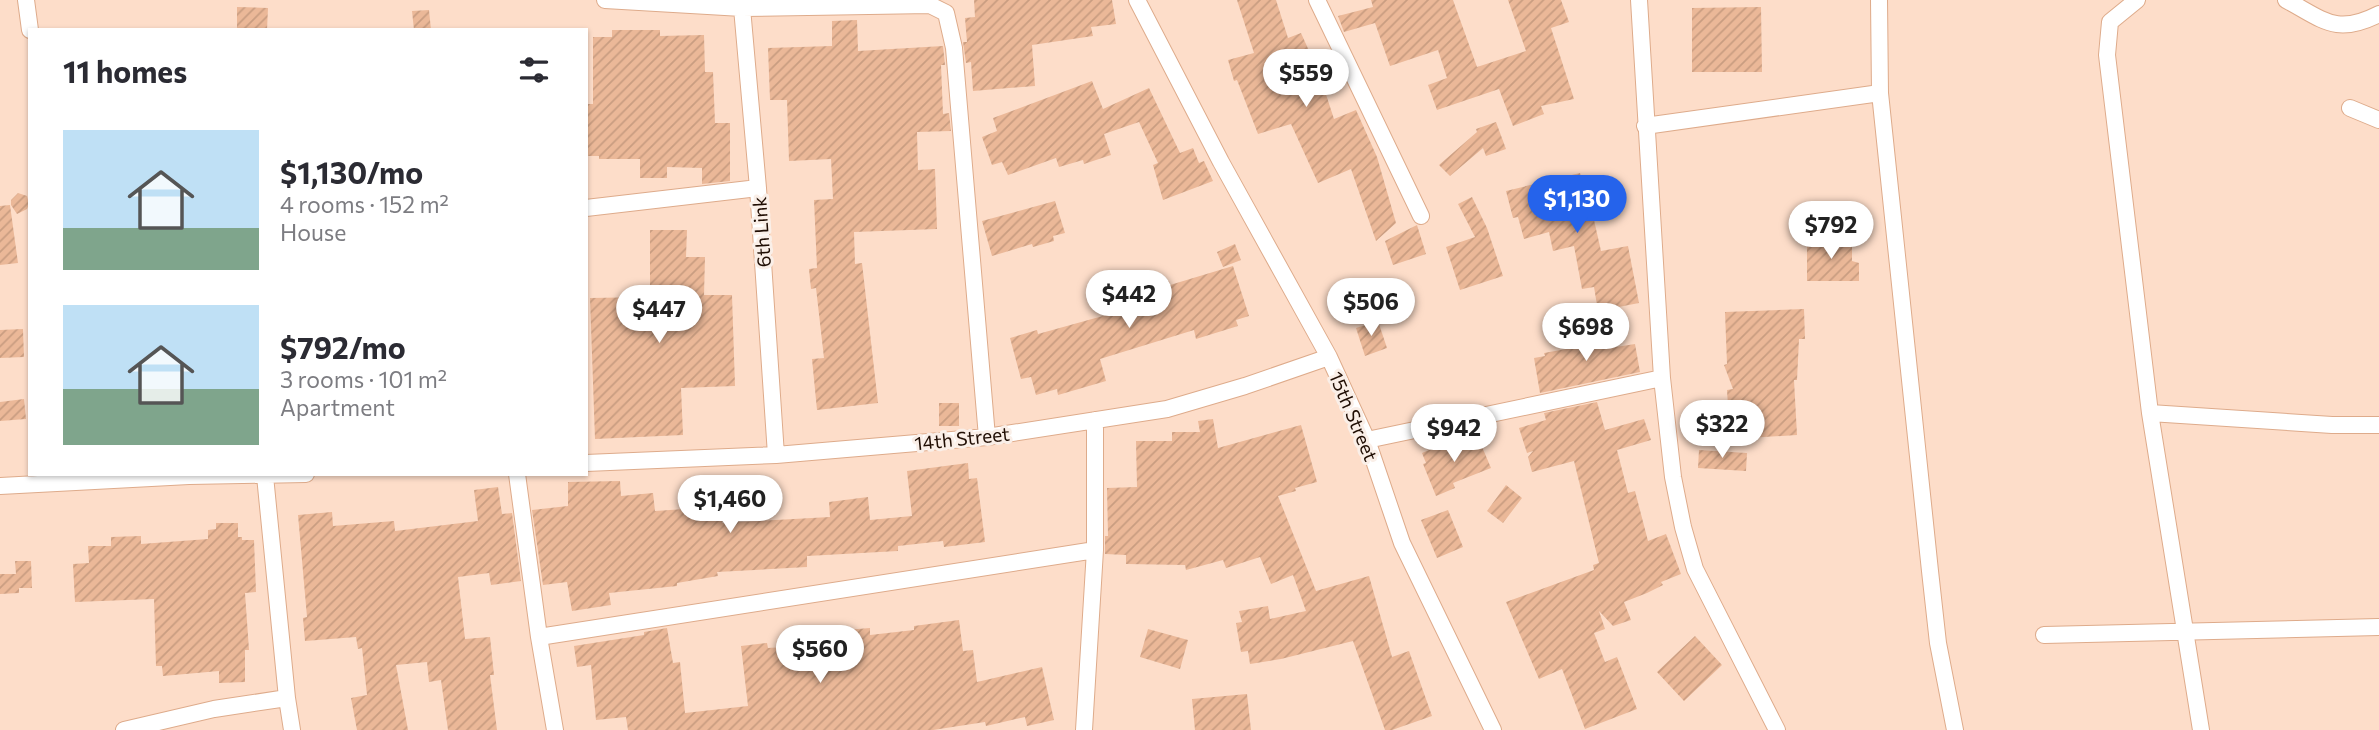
<!DOCTYPE html>
<meta charset="utf-8">
<style>
body{margin:0;font-family:Commissioner,sans-serif;background:#f2f2f3;color:#2b2b33;height:100vh;display:flex;flex-direction:column;font-size:26px;white-space:nowrap}
*{box-sizing:border-box;margin:0}
p{font-size:23px;color:#7c7c81}
.icon{flex:none;width:38px;height:38px;fill:none;stroke:currentColor;stroke-width:2;stroke-linecap:round;stroke-linejoin:round}
.map{position:relative;flex:1;overflow:hidden}
.drawer{position:absolute;left:28px;top:28px;width:560px;height:448px;display:flex;flex-direction:column;background:#fff;border-radius:0px;box-shadow:0 2px 5px #0004}
.drawer>*{flex:none}
.price{position:absolute;translate:-50% -60px;padding:0 16px;border-radius:24px;background:#fff;color:#222;font-size:23px;line-height:46px;filter:drop-shadow(0 2px 4px #0008)}
.price::after{content:'';position:absolute;left:50%;top:42px;width:21px;height:16px;margin-left:-10px;background:inherit;clip-path:polygon(0 0,100% 0,50% 100%)}
.price.current{background:#2563eb;color:#fff}
ul{padding:0;list-style:none}
li{display:flex;align-items:center;gap:21px;height:175px;padding:0 35px}
li span{display:grid;place-items:center;flex:none;width:196px;height:140px;border-radius:0px;color:#555}
li>.icon{margin-inline-start:auto}
span .icon{width:84px;height:84px;fill:#fffc;stroke-width:1}
li b{font-size:30px}
h2{display:flex;justify-content:space-between;align-items:center;height:84px;padding:0 35px;font-size:30px}
.map>svg:first-child{display:block}
.building{fill:url(#building-hatch)}
.lines{fill:none;stroke-linecap:round;stroke-linejoin:round}
.street-casing{stroke:#deab8b;stroke-width:18}
.street{stroke:#fff;stroke-width:16}
.labels{text-anchor:middle;dominant-baseline:central;stroke-width:6;stroke-linejoin:round;paint-order:stroke}
.street-label{font-size:19px;fill:#1f0d03;stroke:#faefe8}
</style>
<div class="map">
<svg width="2379" height="730" viewBox="0 0 2379 730">
<defs>
<pattern id="building-hatch" width="6" height="6" patternUnits="userSpaceOnUse" patternTransform="scale(1.75)"><rect width="6" height="6" fill="#ebb898"/><path d="M-1 1l2-2M0 6l6-6M5 7l2-2" fill="none" stroke="#c99d81"/></pattern>
</defs>
<rect width="100%" height="100%" fill="#fdddc9"/>
<path class="building" d="M974,0H1112L1116,24L1091,27L1093,36L1032,45L1035,86L973,91L971,62L966,63L963,42H967L965,18L975,17Z
M1237,0H1276L1288,38L1301,33L1319,73L1334,119L1356,110L1377,157L1396,223L1376,241L1351,169L1318,183L1291,124L1258,134L1237,80L1234,81L1228,60L1254,53Z
M1371,0H1453L1477,67L1526,51L1508,0H1561L1569,22L1551,28L1574,99L1541,106L1544,114L1513,126L1499,89L1437,110L1428,85L1447,78L1438,50L1390,66L1375,23L1344,32L1338,16L1373,7Z
M237,7L268,8L267,30H237Z
M1761,7L1762,72H1692V8Z
M429,10L431,30H414L412,11Z
M857,20L858,51L943,46L945,65H941L943,114L949,113L951,131L917,132L918,170L935,169L937,229L854,232L855,264L862,263L878,403L817,410L812,359L824,358L816,288L811,289L809,269L817,268L814,200L833,199L831,159L789,161L787,100H770L768,48L832,46V21Z
M612,30H660V36L704,35L705,72H713L715,123H730V181L702,184V168L667,167V178H640V159H599V156H586V104H593V37H612Z
M1092,81L1103,109L1149,88L1180,153L1193,148L1199,163L1204,161L1213,181L1163,200L1153,165L1158,163L1139,122L1104,134L1111,155L1084,164L1083,160L1059,167L1056,158L1008,175L1002,162L992,165L982,137L997,131L993,118Z
M1496,122L1506,149L1486,156L1483,148L1450,176L1439,165L1477,132L1476,129Z
M1580,173L1583,184L1593,181L1602,218L1594,220L1601,251L1628,246L1639,303L1598,311L1594,287L1582,289L1574,246L1553,251L1549,232L1524,239L1518,217L1513,218L1506,191Z
M18,193L27,196L29,204L27,209L17,214L11,205V200Z
M1472,197L1487,228L1503,276L1460,290L1446,247L1475,237L1458,204Z
M1055,201L1065,233L1053,236L1054,241L1033,247L1032,244L992,256L982,221Z
M10,205L18,263L0,265V206Z
M1417,225L1426,254L1393,265L1385,241Z
M650,230H687L686,257H705L704,295H732L735,386L681,388L683,435L595,439L590,298L650,297Z
M1807,240H1852V261L1859,263V281H1807Z
M1235,244L1241,260L1223,267L1217,252Z
M1233,266L1249,316L1236,320L1238,326L1196,339L1194,330L1100,359L1106,381L1058,395L1057,389L1036,395L1031,377L1021,379L1010,338L1037,330L1038,334L1110,314L1105,301L1169,281L1170,285Z
M1804,309L1805,339H1799L1797,380H1794L1797,435L1748,438L1729,422L1727,390L1733,389L1724,365L1727,364L1725,312Z
M1378,321L1387,348L1365,356L1356,328Z
M23,329L24,357L0,358V330Z
M1613,331L1616,347L1635,344L1640,372L1540,393L1534,358L1545,356L1544,353L1583,346L1582,339L1594,337L1593,334Z
M24,399L26,419L0,421V402Z
M1597,402L1605,430L1644,419L1651,440L1617,450L1628,493L1635,491L1648,541L1666,534L1681,574L1661,582L1663,585L1647,593L1624,602L1631,620L1613,626L1599,611L1605,629L1594,633L1605,662L1617,657L1637,709L1585,729L1562,669L1539,679L1506,602L1594,570L1593,565L1599,563L1574,461L1532,472L1528,457L1533,451L1527,453L1519,428L1546,420L1544,413Z
M939,403H959V426H939Z
M1213,419L1218,448L1301,425L1317,482L1295,488L1296,491L1278,496L1316,591L1369,576L1392,657L1409,651L1432,716L1392,730H1385L1353,641L1281,659L1250,664L1248,651L1241,652L1236,623L1242,622L1239,611L1268,606L1270,619L1306,611L1293,575L1271,584L1260,557L1226,568L1223,560L1186,570L1185,565L1126,564V555L1105,554V536H1108L1107,488L1137,487L1136,441H1172V432H1200L1198,421Z
M1477,435L1491,468L1453,483L1455,488L1436,496L1423,464L1426,463L1422,453L1448,442L1450,447Z
M1699,450L1747,453L1746,471L1698,468Z
M968,463L969,479L977,478L985,542L944,547L943,541L898,546V551L807,556V567L717,572L718,576L677,583V586L609,593L611,605L572,611L567,582L543,585L532,510L568,506V482L620,481L621,496L653,493L655,511L685,509V491L721,490L722,523L830,517L829,502L868,497L870,520L912,516L907,471Z
M1506,485L1522,498L1503,523L1487,511Z
M498,487L502,514L512,513L521,581L491,585L489,573L458,577L465,639L490,637L494,675H490L497,730H448L441,680L429,682L427,662L396,665L408,730H357L351,698L367,695L362,648L358,649L356,637L305,641L303,618L307,617L298,515L332,512L333,526L394,521L395,531L478,521L474,490Z
M1448,510L1463,547L1437,558L1421,520Z
M216,523H238V537H242V540H254L256,592L245,593L249,650H245V682L219,683V671L163,676L162,666H156L154,599L75,602L73,564L89,563L88,546H111V537L141,536V544L208,539V530L216,529Z
M15,561H31L32,588H19V593L0,594V574H16Z
M959,620L963,651L973,650L977,682L1042,667L1054,720L1027,726L1025,717L986,726L985,722L933,730H628L626,717L596,720L591,665L577,667L574,646L644,635V632L667,628L673,663L680,662L685,713L748,706L741,646L767,643L768,648L834,644L833,631L870,628V635L914,630V626Z
M1148,629L1188,640L1180,669L1140,657Z
M1695,636L1722,665L1684,701L1657,672Z
M1247,694L1251,730H1195L1192,699Z"/>
<g class="lines">
<g class="street-casing">
<path id="street" d="M26,0L30,30
M605,0L742,8L930,5L946,13L954,48L987,437
M1137,0L1221,162L1329,357L1367,440L1402,543L1493,730
M1317,0L1421,216
M1639,0L1662,378L1673,477L1683,527L1695,569L1777,730
M1879,0L1880,93L1930,571L1938,643L1955,730
M2137,0L2110,22L2107,55L2150,413L2201,730
M2286,0C2324,20 2336,36 2379,14
M742,8L758,188L776,455
M2350,108L2379,120
M1645,126L1880,93
M586,208L758,188
M2150,413L2332,425H2379
M1367,440L1662,378
M586,463L776,455L987,437L1167,409L1245,386L1329,357
M517,474L539,637L555,730
M265,476L287,698L292,730
M0,486L189,476L306,474
M2044,635L2379,627
M539,637L1095,550
M124,730L214,709L287,698
M1084,730L1095,550V420"/>
</g>
<use href="#street" class="street"/>
</g>
<g class="labels">
<g class="street-label">
<text transform="translate(761 232) rotate(-94)">6th Link</text>
<text transform="translate(1354 416) rotate(67)">15th Street</text>
<text transform="translate(962 438) rotate(-6)">14th Street</text>
</g>
</g>
</svg>
<b class="price" style="left:1306px;top:109px">$559</b>
<b class="price current" style="left:1577px;top:235px">$1,130</b>
<b class="price" style="left:1831px;top:261px">$792</b>
<b class="price" style="left:1129px;top:330px">$442</b>
<b class="price" style="left:1371px;top:338px">$506</b>
<b class="price" style="left:659px;top:345px">$447</b>
<b class="price" style="left:1586px;top:363px">$698</b>
<b class="price" style="left:1722px;top:460px">$322</b>
<b class="price" style="left:1454px;top:464px">$942</b>
<b class="price" style="left:730px;top:535px">$1,460</b>
<b class="price" style="left:820px;top:685px">$560</b>
<section class="drawer">
<h2>11 homes<svg class="icon" aria-label="filters" viewBox="0 0 24 24"><path d="M4 7h16M4 17h16"/><circle cx="9" cy="7" r="2"/><circle cx="15" cy="17" r="2"/></svg></h2>
<ul>
<li><span style="background:linear-gradient(#bfe0f5 70%,#7fa58c 0)"><svg class="icon" aria-label="home" viewBox="0 0 24 24"><path d="M3 11l9-7 9 7M6 9v11h12V9"/></svg></span><div><b>$1,130/mo</b><p>4 rooms · 152 m²</p><p>House</p></div></li>
<li><span style="background:linear-gradient(#bfe0f5 60%,#7fa58c 0)"><svg class="icon" aria-label="home" viewBox="0 0 24 24"><path d="M3 11l9-7 9 7M6 9v11h12V9"/></svg></span><div><b>$792/mo</b><p>3 rooms · 101 m²</p><p>Apartment</p></div></li>
</ul>
</section>
</div>
